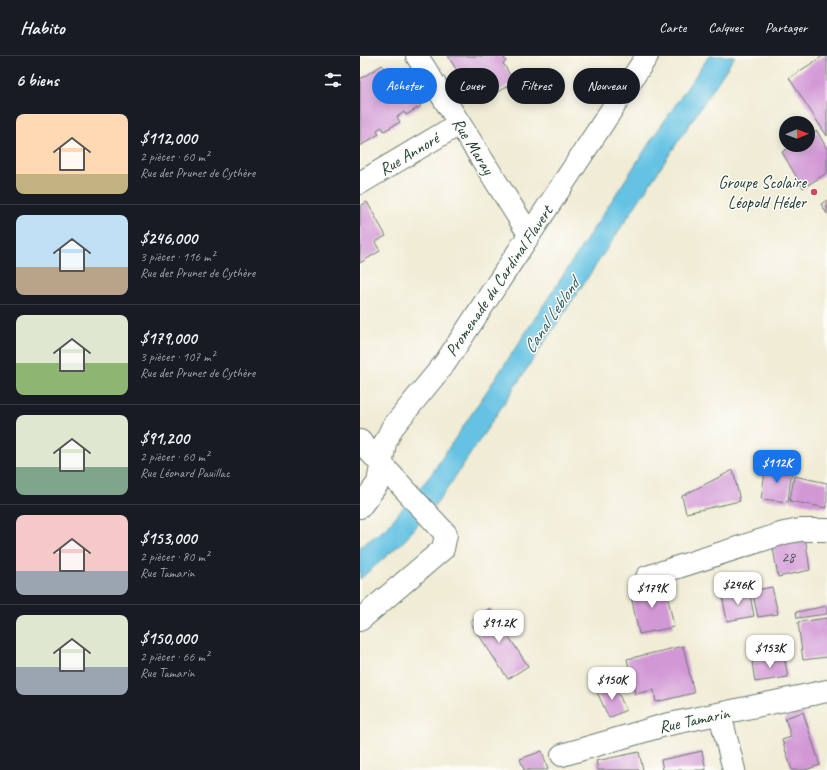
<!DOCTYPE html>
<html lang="fr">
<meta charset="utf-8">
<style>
body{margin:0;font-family:Caveat,sans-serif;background:#242831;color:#f1f3f6;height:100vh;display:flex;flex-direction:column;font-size:15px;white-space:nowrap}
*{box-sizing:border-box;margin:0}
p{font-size:13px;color:#9ea1a6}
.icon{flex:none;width:22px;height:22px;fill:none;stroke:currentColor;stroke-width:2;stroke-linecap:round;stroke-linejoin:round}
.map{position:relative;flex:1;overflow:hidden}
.sheet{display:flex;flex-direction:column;background:#171b24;width:360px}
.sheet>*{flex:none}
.banner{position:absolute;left:12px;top:12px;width:380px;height:36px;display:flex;gap:8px}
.needle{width:26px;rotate:89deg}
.fabs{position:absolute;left:419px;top:60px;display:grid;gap:8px}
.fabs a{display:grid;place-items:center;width:36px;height:36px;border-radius:50%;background:#171b24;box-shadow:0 2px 10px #0003;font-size:20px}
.price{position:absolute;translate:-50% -34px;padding:0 9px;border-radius:8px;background:#fff;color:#222;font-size:13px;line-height:26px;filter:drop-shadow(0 1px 2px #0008)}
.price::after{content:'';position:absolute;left:50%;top:24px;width:12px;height:9px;margin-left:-6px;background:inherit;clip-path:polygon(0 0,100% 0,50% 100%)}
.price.selected{background:#1a73e8;color:#fff}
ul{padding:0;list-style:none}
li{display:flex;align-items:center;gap:12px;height:100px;padding:0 16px}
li+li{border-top:1px solid #363941}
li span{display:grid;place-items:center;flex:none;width:112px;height:80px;border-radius:8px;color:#555}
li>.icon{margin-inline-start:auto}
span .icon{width:48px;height:48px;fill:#fffc;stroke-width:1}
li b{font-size:17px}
h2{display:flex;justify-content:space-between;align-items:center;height:48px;padding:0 16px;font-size:17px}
.chip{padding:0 14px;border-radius:18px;background:#171b24;box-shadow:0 2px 10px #0003;font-size:14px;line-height:36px}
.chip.selected{background:#1a73e8;color:#fff}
header{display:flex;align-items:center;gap:24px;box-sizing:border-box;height:56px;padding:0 20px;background:#171b24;border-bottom:1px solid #363941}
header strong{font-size:19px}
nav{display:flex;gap:22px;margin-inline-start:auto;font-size:14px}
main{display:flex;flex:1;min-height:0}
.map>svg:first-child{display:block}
.water{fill:#65c2e3;stroke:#42808c}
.building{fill:#d298d6}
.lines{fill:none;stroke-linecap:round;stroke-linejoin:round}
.minor-casing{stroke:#687a6d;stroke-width:24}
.minor{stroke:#fff;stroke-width:22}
.poi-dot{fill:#d1495b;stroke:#fdfcf7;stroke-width:1.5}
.labels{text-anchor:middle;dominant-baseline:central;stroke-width:3;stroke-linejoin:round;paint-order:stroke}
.number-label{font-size:15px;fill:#4c545c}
.street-label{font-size:17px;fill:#1f3d34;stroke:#fdfcf7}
.poi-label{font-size:17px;fill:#1f3d34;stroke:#fdfcf7;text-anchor:end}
.water-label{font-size:18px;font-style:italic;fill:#305e60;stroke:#fdfcf7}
</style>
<header>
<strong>Habito</strong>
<nav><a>Carte</a><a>Calques</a><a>Partager</a></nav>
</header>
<main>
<section class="sheet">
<h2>6 biens<svg class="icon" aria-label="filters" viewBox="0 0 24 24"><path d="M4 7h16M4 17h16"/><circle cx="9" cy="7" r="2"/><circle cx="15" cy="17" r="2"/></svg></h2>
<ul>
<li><span style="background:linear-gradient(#ffd9b3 75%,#c2b280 0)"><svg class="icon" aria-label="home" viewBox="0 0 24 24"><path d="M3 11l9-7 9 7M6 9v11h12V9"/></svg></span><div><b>$112,000</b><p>2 pièces · 60 m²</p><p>Rue des Prunes de Cythère</p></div></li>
<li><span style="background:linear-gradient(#bfe0f5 65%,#b9a48a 0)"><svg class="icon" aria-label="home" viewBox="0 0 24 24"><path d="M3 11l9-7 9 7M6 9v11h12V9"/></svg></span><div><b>$246,000</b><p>3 pièces · 116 m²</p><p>Rue des Prunes de Cythère</p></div></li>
<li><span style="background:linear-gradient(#dfe7d0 60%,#8fb573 0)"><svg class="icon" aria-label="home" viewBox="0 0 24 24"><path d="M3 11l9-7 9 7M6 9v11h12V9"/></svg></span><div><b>$179,000</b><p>3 pièces · 107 m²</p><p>Rue des Prunes de Cythère</p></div></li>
<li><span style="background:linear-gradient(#dfe7d0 65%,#7fa58c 0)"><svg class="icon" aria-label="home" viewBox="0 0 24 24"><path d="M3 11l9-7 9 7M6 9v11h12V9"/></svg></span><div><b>$91,200</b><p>2 pièces · 60 m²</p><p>Rue Léonard Pauillac</p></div></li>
<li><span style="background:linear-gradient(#f6c9c9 70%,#9aa5b1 0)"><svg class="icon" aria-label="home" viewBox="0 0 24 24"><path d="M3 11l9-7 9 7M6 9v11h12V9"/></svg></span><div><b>$153,000</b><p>2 pièces · 80 m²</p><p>Rue Tamarin</p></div></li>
<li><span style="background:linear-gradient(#dfe7d0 65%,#9aa5b1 0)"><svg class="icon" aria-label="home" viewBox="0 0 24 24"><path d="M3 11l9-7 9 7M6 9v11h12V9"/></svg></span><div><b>$150,000</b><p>2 pièces · 66 m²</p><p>Rue Tamarin</p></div></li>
</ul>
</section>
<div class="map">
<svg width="467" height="714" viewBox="0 0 467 714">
<rect width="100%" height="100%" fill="#fdfcf7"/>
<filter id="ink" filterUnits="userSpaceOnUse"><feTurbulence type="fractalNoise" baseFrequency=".025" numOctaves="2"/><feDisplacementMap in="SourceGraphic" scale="8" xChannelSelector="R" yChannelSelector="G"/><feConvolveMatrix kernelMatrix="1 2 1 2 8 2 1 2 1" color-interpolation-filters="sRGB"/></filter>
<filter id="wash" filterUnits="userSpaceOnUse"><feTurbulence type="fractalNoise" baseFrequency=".012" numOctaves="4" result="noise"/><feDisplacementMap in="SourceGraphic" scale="16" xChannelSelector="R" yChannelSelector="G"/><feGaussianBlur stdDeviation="0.9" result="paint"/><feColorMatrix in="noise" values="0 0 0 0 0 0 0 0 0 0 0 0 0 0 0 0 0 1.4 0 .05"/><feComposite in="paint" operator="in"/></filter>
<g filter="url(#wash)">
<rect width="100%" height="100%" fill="#f0ecd6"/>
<path class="water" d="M349,0H375L83,439L45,484L0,523V491L25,473L70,420L149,302L292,83Z"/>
<g id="blocks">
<path class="building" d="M88,0H143L146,5L143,7L154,26L121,46L114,36L111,38Z
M463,0H467V80L429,22Z
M22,9L30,23L41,17L61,50L46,59L44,56L37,61L40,66L24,75L22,71L17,74L19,78L0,90V23Z
M457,75L467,93V117L443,132L422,96L433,89H448V80Z
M467,144V158L461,148Z
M7,146L26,180L15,186L20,195L0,207V150Z
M406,409L432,412L428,446L401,443Z
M373,414L380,445L326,457L322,440Z
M434,420L467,427V452L430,445Z
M445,480L450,514L418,521L412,486Z
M305,528L314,571L279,578L270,535Z
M412,531L418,558L398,561L392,535Z
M389,534L394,560L367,565L362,539Z
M467,550V558L437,562L436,556Z
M130,552L168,610L148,623L110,566Z
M467,562V601L443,604L438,566Z
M323,590L334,637L296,646L294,634L275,638L267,603Z
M424,600L428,621L395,626L392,606Z
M254,628L266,654L249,662L237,636Z
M443,656L460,709L445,714H432L422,684L431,681L425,662Z
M182,695L188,714H164L160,703Z
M342,695L346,714H303L301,704Z
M279,696L283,714H238L236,705Z"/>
</g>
</g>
<g filter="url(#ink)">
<use href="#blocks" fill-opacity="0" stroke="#687a6d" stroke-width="1"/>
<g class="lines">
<g class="minor-casing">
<path id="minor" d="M57,0L169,178
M0,127L99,68
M0,385L86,478L83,493L0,564
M0,451L18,427L25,387L32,372L85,307L287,0
M287,521L424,477L440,474H467
M360,658L374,714
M202,699L305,669L467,635"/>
</g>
<use href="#minor" class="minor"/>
</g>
</g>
<circle class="poi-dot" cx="454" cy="136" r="4"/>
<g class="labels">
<g class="number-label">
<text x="428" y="501">28</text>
</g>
<g class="street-label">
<text transform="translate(113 90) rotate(58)">Rue Maray</text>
<text transform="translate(49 98) rotate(-31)">Rue Annoré</text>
<text transform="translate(139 225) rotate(-56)">Promenade du Cardinal Flavert</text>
<text transform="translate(334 664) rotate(-12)">Rue Tamarin</text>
</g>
<g class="poi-label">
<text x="446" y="126">Groupe Scolaire<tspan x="446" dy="20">Léopold Héder</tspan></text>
</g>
<g class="water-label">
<text transform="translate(191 260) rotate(-56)">Canal Leblond</text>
</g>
</g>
</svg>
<div class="fabs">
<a><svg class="needle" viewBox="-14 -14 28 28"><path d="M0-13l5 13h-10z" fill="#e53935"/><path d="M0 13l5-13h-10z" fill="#9ea1a6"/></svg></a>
</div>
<b class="price selected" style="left:417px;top:428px">$112K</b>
<b class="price" style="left:378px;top:550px">$246K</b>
<b class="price" style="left:292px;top:553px">$179K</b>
<b class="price" style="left:139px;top:588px">$91.2K</b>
<b class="price" style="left:410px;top:613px">$153K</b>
<b class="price" style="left:252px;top:645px">$150K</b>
<div class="banner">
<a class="chip selected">Acheter</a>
<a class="chip">Louer</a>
<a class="chip">Filtres</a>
<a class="chip">Nouveau</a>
</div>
</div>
</main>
